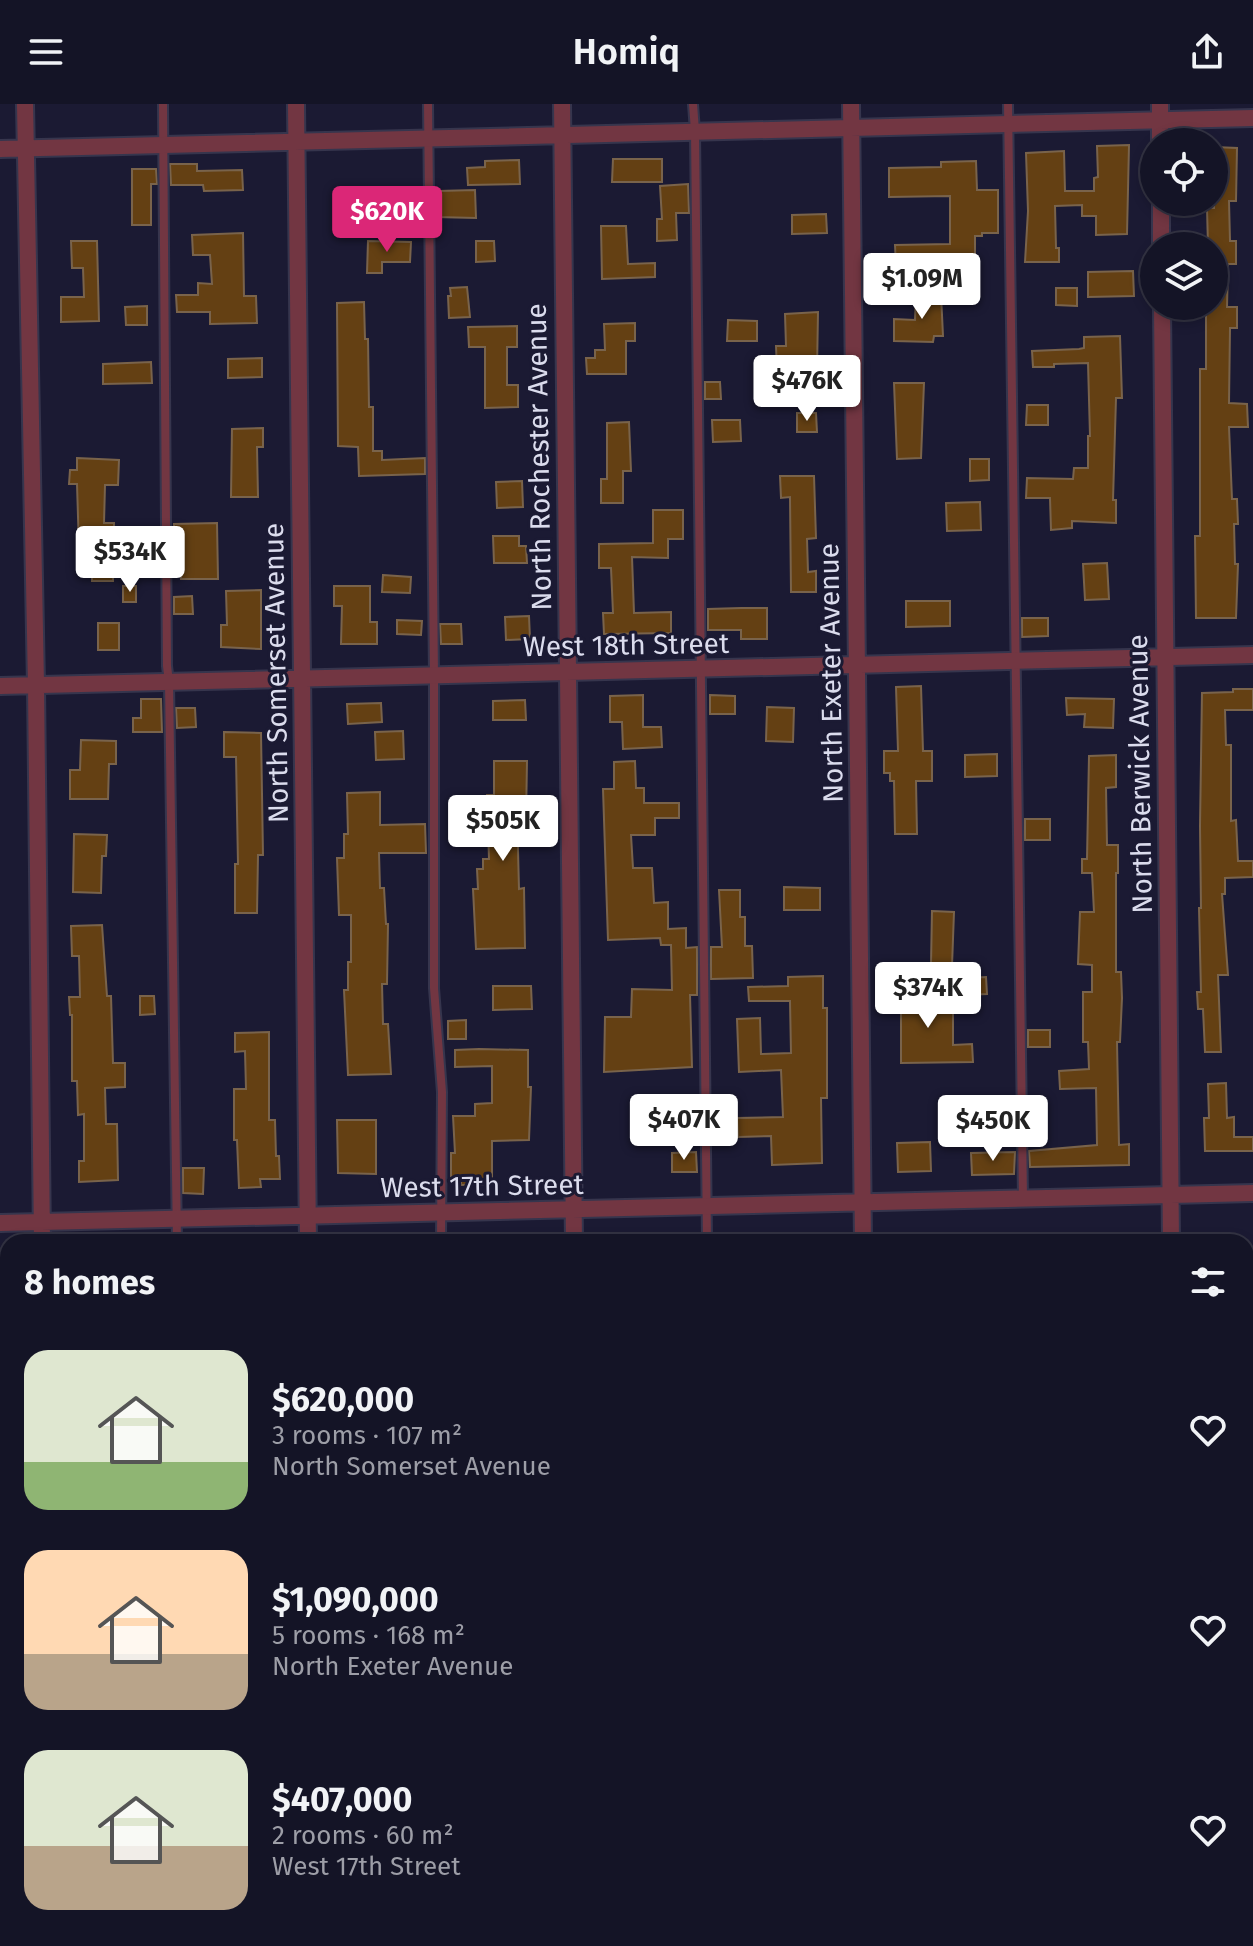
<!DOCTYPE html>
<meta charset="utf-8">
<style>
body{margin:0;font-family:"Fira Sans",sans-serif;background:#212132;color:#f1f3f6;height:100vh;display:flex;flex-direction:column;font-size:30px;white-space:nowrap}
*{box-sizing:border-box;margin:0}
p{font-size:26px;color:#9d9ea7}
.icon{flex:none;width:44px;height:44px;fill:none;stroke:currentColor;stroke-width:2;stroke-linecap:round;stroke-linejoin:round}
.map{position:relative;flex:1;overflow:hidden}
.details{position:absolute;left:0px;top:1130px;width:1254px;height:712px;display:flex;flex-direction:column;background:#141426;border-radius:24px 24px 0 0;box-shadow:0 4px 12px #0003,0 0 0 2px #333343}
.details>*{flex:none}
.fabs{position:absolute;left:1140px;top:24px;display:grid;gap:16px}
.fabs a{display:grid;place-items:center;width:88px;height:88px;border-radius:50%;background:#141426;box-shadow:0 4px 12px #0003,0 0 0 2px #333343;font-size:40px}
.price{position:absolute;translate:-50% -68px;padding:0 18px;border-radius:8px;background:#fff;color:#222;font-size:26px;line-height:52px;filter:drop-shadow(0 2px 4px #0008)}
.price::after{content:'';position:absolute;left:50%;top:48px;width:24px;height:18px;margin-left:-12px;background:inherit;clip-path:polygon(0 0,100% 0,50% 100%)}
.price.on{background:#db2777;color:#fff}
ul{padding:0;list-style:none}
li{display:flex;align-items:center;gap:24px;height:200px;padding:0 24px}
li span{display:grid;place-items:center;flex:none;width:224px;height:160px;border-radius:24px;color:#555}
li>.icon{margin-inline-start:auto}
span .icon{width:96px;height:96px;fill:#fffc;stroke-width:1}
li b{font-size:34px}
h2{display:flex;justify-content:space-between;align-items:center;height:96px;padding:0 24px;font-size:34px}
header{display:flex;justify-content:space-between;align-items:center;height:104px;padding:0 24px;background:#141426;font-size:36px;font-weight:600}
.map>svg:first-child{display:block}
.building{fill:#644013;stroke:#79634b;stroke-width:2}
.lines{fill:none;stroke-linecap:round;stroke-linejoin:round}
.lane-casing{stroke:#36354d;stroke-width:12}
.street-casing{stroke:#36354d;stroke-width:20}
.primary-casing{stroke:#36354d;stroke-width:28}
.lane{stroke:#723642;stroke-width:8}
.street{stroke:#723642;stroke-width:16}
.primary{stroke:#c54866;stroke-width:24}
.labels{text-anchor:middle;dominant-baseline:central;stroke-width:6;stroke-linejoin:round;paint-order:stroke}
.street-label{font-size:28px;fill:#dbdced;stroke:#1b1a33}
</style>
<header><svg class="icon" aria-label="menu" viewBox="0 0 24 24"><path d="M4 6h16M4 12h16M4 18h16"/></svg>Homiq<svg class="icon" aria-label="share" viewBox="0 0 24 24"><path d="M12 15V3M7 8l5-5 5 5M5 13v7h14v-7"/></svg></header>
<div class="map">
<svg width="1253" height="1842" viewBox="0 0 1253 1842">
<rect width="100%" height="100%" fill="#1b1a33"/>
<path class="building" d="M1129,41L1127,130L1096,131V112H1082V101L1055,102L1056,144H1059V158H1025L1028,107L1026,49L1064,47L1065,87H1094V74L1098,73L1097,42Z
M1214,43L1237,44L1236,97H1229L1230,137H1236V160H1228L1227,203H1237V224H1230L1229,299L1247,300L1248,323H1229L1232,395H1237L1238,420H1234L1235,460H1238L1236,514H1196L1195,432H1200V265H1206V203H1214V142H1208L1207,104H1214Z
M613,55H662V78H612Z
M519,56L520,80L468,81L467,64L485,63V57Z
M976,57L977,86H998V129H982V132H975V158L930,159V163L896,164L895,141L950,140V92L889,93V64L941,63V58Z
M170,60H197V67L242,66L243,86L204,87L203,81H171Z
M132,65H156L157,80H151V121H132Z
M688,80L689,109H676L677,136L657,137V115H662L660,82Z
M373,86L387,87V96L412,97V111L373,110Z
M475,86L476,114L436,113L438,87Z
M826,110L827,129L792,130V111Z
M601,122H626L628,160L655,159V173L602,175Z
M243,129L244,192H256L257,219L210,220V208H177L176,191H198V179L212,180L210,151H193L192,131Z
M71,137H97L99,217L61,218V193H84L83,164H72Z
M368,137L411,138L410,158H382V169H367Z
M476,137H494L495,157L476,158Z
M1133,167L1134,192L1088,193V168Z
M467,183L470,213L449,214L448,192H451L450,184Z
M1056,184H1077V202L1056,201Z
M916,190H941L943,232H934L933,238L894,237V215L915,216Z
M364,198L365,235H368L369,303H373V347H382V356L425,354V370L359,372L358,343L338,342L337,199Z
M147,202V221H126L125,203Z
M818,208L817,266L800,267L801,292L778,293L776,242H786L785,210Z
M728,216L757,217V237H727Z
M635,219V237H626V270H587L586,254H595V246H605L604,220Z
M517,222V243H507V281H518V303L485,304V243H469L468,223Z
M1120,232L1122,294H1116L1113,396H1116V419L1072,417V424L1051,426L1050,394H1026L1027,374L1073,375L1074,364H1088V332H1090L1088,259L1054,260V263H1033L1032,247L1079,245L1084,244V233Z
M262,254V273L228,274V255Z
M151,258L152,279L103,280V260Z
M705,278H720L721,295H705Z
M894,279H924L921,354L897,355Z
M1027,301H1048V321H1026Z
M797,309H816L817,328H797Z
M712,316H740L741,337L713,338Z
M629,318L631,367H623V399H601V375H607V319Z
M263,324V343H257L258,393H231L232,325Z
M77,354L119,356L118,381H105L104,419H114L113,477H92V445H79L77,380H69L70,366H77Z
M970,355H989V376L970,377Z
M780,372H814L816,434L807,435L808,468L816,467V488H791L790,393L781,394Z
M522,377L523,403L497,404L496,378Z
M980,398L981,426L947,427L946,399Z
M653,406H683V435H668V454L632,453L634,509L671,508V529L604,530L603,509H613L611,464H599V440L653,439Z
M217,419L218,475H181V455H175L174,420Z
M493,432H519V442H526L527,459H494Z
M1107,459L1109,495L1085,496L1083,460Z
M383,471L411,473L410,489L382,488Z
M123,482H136V498H123Z
M334,482H370V518H377V540H341L342,502H334Z
M261,486V545L221,543V521H227L226,487Z
M192,492L193,510H174V493Z
M906,497H950V522L906,523Z
M741,504H767V535H741V526H708V505Z
M529,512L530,535L506,536L505,513Z
M1022,514H1048V532L1022,533Z
M397,516L422,517L421,531L397,530Z
M98,519H119V546H98Z
M440,520H461L462,540H441Z
M921,582L923,647H932V677H916L917,730H895L894,677H890V669H884V647H898L896,583Z
M1233,585H1253V606H1225L1226,641H1231V717L1236,716L1238,757H1253V773L1225,774V790H1222L1228,871H1218L1221,948H1205L1203,905H1198L1197,888H1201L1199,804H1201L1200,722L1202,589L1233,588Z
M643,591V623H661L662,643L623,645L622,618H610V592Z
M710,591L735,592V610H710Z
M1066,594L1114,595L1113,624L1084,623L1085,610L1067,611Z
M141,595H161L162,628H133V614H141Z
M525,596L526,616H493V597Z
M381,599L382,618L348,620L347,600Z
M767,603L794,604L793,638L766,637Z
M176,604H195L196,623L177,624Z
M403,627L404,655L376,656L375,628Z
M224,628L261,629L263,751H258L257,809H235V760H238L236,653H224Z
M81,636L116,637V660H109L108,695H70V666H80Z
M997,650V672L965,673V651Z
M1116,651V683L1106,684L1107,741H1118V769H1116V868H1121L1122,894L1120,938H1117L1119,1041L1129,1040V1061L1030,1063L1029,1047L1097,1041L1096,984L1060,985L1059,967L1089,965L1088,938H1083V888H1092V861L1078,860L1080,808H1094L1092,769H1082V755H1087L1089,652Z
M494,657H527L526,715H518V746L519,785L524,784L525,844L476,845L473,785H478L477,765H483V755H489L487,691H494Z
M635,657L636,684H644V699H679V714H655V731H631L633,764H652L654,799L668,798V825L686,824V844L697,843V891H690L692,963L604,968L605,913H631L632,885L672,886L671,841H661L660,834L608,836L603,685H614V658Z
M380,688V721L425,720L426,749H379L380,784H384L386,820H388L387,880H382L383,920H388L391,970L348,971L344,886H348V858H351V811H339L337,754H344V730H348L347,689Z
M1025,715H1050V736H1025Z
M74,730L107,731L106,752H102L101,789L73,788Z
M784,783L820,784V806H784Z
M719,786H740V813H745V842H752L753,874L711,875V843H722Z
M932,807L954,808L952,862L931,861Z
M102,821L107,892H111L113,959H125V983L105,984L106,1020H117L118,1076L79,1078V1057H84V1010L78,1011L77,977H72V911H70L69,893H80L79,852H72L71,822Z
M823,872V904H827V994H821L822,1059L772,1061L771,1032L738,1033L737,1014L783,1013L781,966L739,968L737,915L760,914L761,950L791,949L790,897H749L748,883L788,882V873Z
M986,873L987,890L966,891L965,874Z
M901,875H923V904L953,905V941L972,940L973,958L901,959Z
M493,882H531L532,905L493,906Z
M140,892H154L155,910L140,911Z
M466,916V935H448V917Z
M1028,926H1050V943H1028Z
M269,928V1016H275L276,1052H279L280,1075H260L261,1083L239,1084L237,1036H234V985H246L245,947L235,948V929Z
M479,945L528,946V983H531L529,1036L492,1037V1080L461,1081V1078H451V1049H455L453,1012H475V1000L492,999V962L455,963V946Z
M1226,979L1227,1014L1234,1013V1033H1253V1047H1205L1204,1014H1209L1208,980Z
M337,1016H376V1070L338,1069Z
M930,1038L931,1067L898,1068L897,1039Z
M696,1048L697,1068H672V1049Z
M1015,1048L1014,1070L972,1071L971,1049Z
M183,1064H204L203,1090L183,1089Z"/>
<g class="lines">
<g class="lane-casing">
<path id="lane" d="M163,0L167,562L169,578L177,1138
M428,0L434,571V884L442,988L441,1138
M693,0L695,27L707,1138
M1008,0L1023,1095
M1246,1469L1253,1468
M0,1487H8
M446,1834L447,1842"/>
</g>
<g class="street-casing">
<path id="street" d="M25,0L36,581L42,1138
M296,0L308,1138
M562,0L574,1138
M851,0L863,1138
M1160,0V38
M0,45L1253,14
M1161,98V142
M1162,202L1171,1138
M0,582L1253,551
M0,1119L1253,1089
M316,1834V1842
M951,1834V1842
M1217,1834V1842"/>
</g>
<g class="primary-casing">
<path id="primary" d="M1246,1626H1253
M0,1658H8"/>
</g>
<use href="#lane" class="lane"/>
<use href="#street" class="street"/>
<use href="#primary" class="primary"/>
</g>
<g class="labels">
<g class="street-label">
<text transform="translate(539 353) rotate(-91)">North Rochester Avenue</text>
<text transform="translate(626 541) rotate(-1)">West 18th Street</text>
<text transform="translate(276 569) rotate(-91)">North Somerset Avenue</text>
<text transform="translate(831 569) rotate(-91)">North Exeter Avenue</text>
<text transform="translate(1140 670) rotate(-91)">North Berwick Avenue</text>
<text transform="translate(482 1082) rotate(-1)">West 17th Street</text>
</g>
</g>
</svg>
<div class="fabs">
<a><svg class="icon" aria-label="locate" viewBox="0 0 24 24"><circle cx="12" cy="12" r="6"/><path d="M12 2v4M12 18v4M2 12h4M18 12h4"/></svg></a>
<a><svg class="icon" aria-label="layers" viewBox="0 0 24 24"><path d="M12 4l9 5-9 5-9-5zM3 14l9 5 9-5"/></svg></a>
</div>
<b class="price on" style="left:387px;top:150px">$620K</b>
<b class="price" style="left:922px;top:217px">$1.09M</b>
<b class="price" style="left:807px;top:319px">$476K</b>
<b class="price" style="left:130px;top:490px">$534K</b>
<b class="price" style="left:503px;top:759px">$505K</b>
<b class="price" style="left:928px;top:926px">$374K</b>
<b class="price" style="left:684px;top:1058px">$407K</b>
<b class="price" style="left:993px;top:1059px">$450K</b>
<section class="details">
<h2>8 homes<svg class="icon" aria-label="filters" viewBox="0 0 24 24"><path d="M4 7h16M4 17h16"/><circle cx="9" cy="7" r="2"/><circle cx="15" cy="17" r="2"/></svg></h2>
<ul>
<li><span style="background:linear-gradient(#dfe7d0 70%,#8fb573 0)"><svg class="icon" aria-label="home" viewBox="0 0 24 24"><path d="M3 11l9-7 9 7M6 9v11h12V9"/></svg></span><div><b>$620,000</b><p>3 rooms · 107 m²</p><p>North Somerset Avenue</p></div><svg class="icon" aria-label="heart" viewBox="0 0 24 24"><path d="M12 20l-8-8c-3-5 5-10 8-4 3-6 11-1 8 4z"/></svg></li>
<li><span style="background:linear-gradient(#ffd9b3 65%,#b9a48a 0)"><svg class="icon" aria-label="home" viewBox="0 0 24 24"><path d="M3 11l9-7 9 7M6 9v11h12V9"/></svg></span><div><b>$1,090,000</b><p>5 rooms · 168 m²</p><p>North Exeter Avenue</p></div><svg class="icon" aria-label="heart" viewBox="0 0 24 24"><path d="M12 20l-8-8c-3-5 5-10 8-4 3-6 11-1 8 4z"/></svg></li>
<li><span style="background:linear-gradient(#dfe7d0 60%,#b9a48a 0)"><svg class="icon" aria-label="home" viewBox="0 0 24 24"><path d="M3 11l9-7 9 7M6 9v11h12V9"/></svg></span><div><b>$407,000</b><p>2 rooms · 60 m²</p><p>West 17th Street</p></div><svg class="icon" aria-label="heart" viewBox="0 0 24 24"><path d="M12 20l-8-8c-3-5 5-10 8-4 3-6 11-1 8 4z"/></svg></li>
</ul>
</section>
</div>
